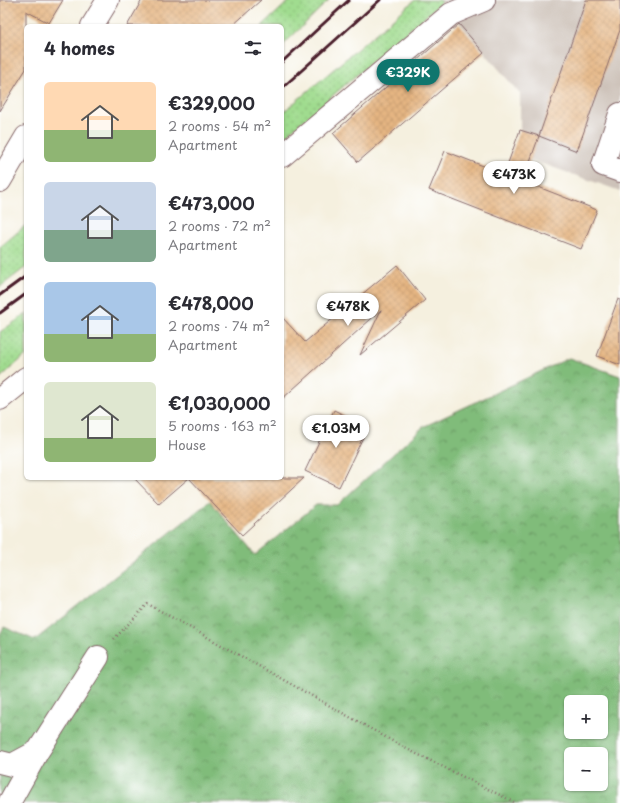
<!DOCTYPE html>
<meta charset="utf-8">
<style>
body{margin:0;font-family:"Playpen Sans",sans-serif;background:#f2f2f3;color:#2b2b33;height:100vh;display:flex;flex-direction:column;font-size:15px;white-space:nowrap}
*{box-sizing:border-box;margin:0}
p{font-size:13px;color:#7c7c81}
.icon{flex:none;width:22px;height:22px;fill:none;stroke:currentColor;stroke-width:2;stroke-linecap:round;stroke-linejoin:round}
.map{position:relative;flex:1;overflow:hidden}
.drawer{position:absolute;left:24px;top:24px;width:260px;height:456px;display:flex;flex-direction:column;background:#fff;border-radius:6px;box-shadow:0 1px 3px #0004}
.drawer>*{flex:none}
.controls{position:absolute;left:564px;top:695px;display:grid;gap:8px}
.controls a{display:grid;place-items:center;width:44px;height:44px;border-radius:6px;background:#fff;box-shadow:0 1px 3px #0004;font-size:20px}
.price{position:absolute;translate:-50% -34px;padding:0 9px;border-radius:14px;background:#fff;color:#222;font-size:13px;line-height:26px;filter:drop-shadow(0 1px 2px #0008)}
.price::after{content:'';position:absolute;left:50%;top:24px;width:12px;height:9px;margin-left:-6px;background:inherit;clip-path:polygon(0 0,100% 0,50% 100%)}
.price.selected{background:#0f766e;color:#fff}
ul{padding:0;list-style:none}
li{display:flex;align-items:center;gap:12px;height:100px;padding:0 20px}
li span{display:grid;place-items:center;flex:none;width:112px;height:80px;border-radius:6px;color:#555}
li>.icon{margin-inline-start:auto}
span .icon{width:48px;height:48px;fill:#fffc;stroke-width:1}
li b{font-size:17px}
h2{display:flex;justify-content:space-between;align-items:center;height:48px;padding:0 20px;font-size:17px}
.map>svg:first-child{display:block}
.industrial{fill:#cdc2b9}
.grass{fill:url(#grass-dots);stroke:#757e5d}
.forest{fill:url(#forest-crowns);stroke:#656e52;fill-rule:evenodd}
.building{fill:url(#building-cross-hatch)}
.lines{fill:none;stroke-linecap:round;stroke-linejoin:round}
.minor-casing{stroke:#86686a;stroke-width:24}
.path{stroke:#86686a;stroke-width:2.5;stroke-dasharray:1 3;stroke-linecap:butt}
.minor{stroke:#fff;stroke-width:22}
.rail{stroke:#4a1f2b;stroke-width:3}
</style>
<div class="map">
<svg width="620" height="803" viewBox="0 0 620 803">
<defs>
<pattern id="grass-dots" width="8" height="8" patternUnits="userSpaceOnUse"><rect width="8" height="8" fill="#a0dc8f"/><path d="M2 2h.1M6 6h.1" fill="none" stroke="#8bbc7c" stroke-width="1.8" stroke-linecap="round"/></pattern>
<pattern id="forest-crowns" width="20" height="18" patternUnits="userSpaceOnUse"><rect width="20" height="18" fill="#80bc7a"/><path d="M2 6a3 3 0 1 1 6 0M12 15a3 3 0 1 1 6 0" fill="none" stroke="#6b9864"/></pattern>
<pattern id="building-cross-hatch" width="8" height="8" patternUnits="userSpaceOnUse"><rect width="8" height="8" fill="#e5b582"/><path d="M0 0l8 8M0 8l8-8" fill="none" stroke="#c69b70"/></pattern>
</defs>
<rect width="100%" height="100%" fill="#fff"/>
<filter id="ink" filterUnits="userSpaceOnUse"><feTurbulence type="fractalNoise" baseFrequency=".025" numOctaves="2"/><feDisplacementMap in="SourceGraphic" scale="8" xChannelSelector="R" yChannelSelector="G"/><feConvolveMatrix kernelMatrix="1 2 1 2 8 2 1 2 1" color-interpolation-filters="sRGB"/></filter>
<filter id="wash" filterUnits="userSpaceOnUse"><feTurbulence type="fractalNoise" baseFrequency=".012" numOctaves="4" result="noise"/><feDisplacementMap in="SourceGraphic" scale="16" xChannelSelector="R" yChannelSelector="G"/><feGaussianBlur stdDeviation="0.9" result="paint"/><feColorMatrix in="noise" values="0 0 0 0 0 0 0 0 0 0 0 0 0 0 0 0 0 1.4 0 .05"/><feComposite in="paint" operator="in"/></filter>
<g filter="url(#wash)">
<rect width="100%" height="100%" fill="#f5f0df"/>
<path class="industrial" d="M440,0H620V191L512,153L520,130V94Z"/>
<path class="grass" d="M290,0H329L282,46V26H262Z
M415,0H440L442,2L282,139V113Z
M26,225V267L0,287V247Z
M26,314V355L0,378V332Z"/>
<path class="forest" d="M569,358L620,376V803H0V634L4,627L35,640L210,501L255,555L316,505H337L423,427ZM571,702H601V732H571ZM571,754H601V784H571Z"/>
<g id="blocks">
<path class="building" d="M0,0H63L49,23L26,11V69L0,111Z
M142,0H261L232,26H127Z
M586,0H620V30L577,151L539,136Z
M459,24L484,53L358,162L333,133Z
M520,130L539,136L523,181L597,210L581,249L429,190L445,151L504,174Z
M397,265L425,300L360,355L381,310L282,399V317L305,342Z
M618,299L620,300V365L597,356Z
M334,410L368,427L339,487L305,471Z
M134,478H189L159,504Z
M189,478H304L242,535Z"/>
</g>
</g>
<g filter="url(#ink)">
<use href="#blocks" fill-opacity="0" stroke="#86686a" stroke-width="1"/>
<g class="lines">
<g class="minor-casing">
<path id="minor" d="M92,26L108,0
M620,114L603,165L620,171
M282,156L451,14L484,0
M0,181L26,137
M0,399L26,378
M0,762L12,765L38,751
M9,803L38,751L98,657"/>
</g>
<path class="path" d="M114,639L148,604L405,748L516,803"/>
<use href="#minor" class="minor"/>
<path class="rail" d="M282,62L349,0
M282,88L380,0
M0,295L26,276
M0,313L26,294"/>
</g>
</g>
</svg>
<div class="controls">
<a>+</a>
<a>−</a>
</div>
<b class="price selected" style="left:408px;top:93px">€329K</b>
<b class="price" style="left:514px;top:195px">€473K</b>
<b class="price" style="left:348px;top:327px">€478K</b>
<b class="price" style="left:336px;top:449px">€1.03M</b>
<section class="drawer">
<h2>4 homes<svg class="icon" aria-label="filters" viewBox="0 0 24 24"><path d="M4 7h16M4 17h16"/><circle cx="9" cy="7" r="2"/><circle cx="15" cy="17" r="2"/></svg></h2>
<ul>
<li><span style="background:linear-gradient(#ffd9b3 60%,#8fb573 0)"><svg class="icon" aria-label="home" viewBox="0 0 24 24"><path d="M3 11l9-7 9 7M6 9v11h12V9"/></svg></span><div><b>€329,000</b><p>2 rooms · 54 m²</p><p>Apartment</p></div></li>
<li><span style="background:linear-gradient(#c9d6e8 60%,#7fa58c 0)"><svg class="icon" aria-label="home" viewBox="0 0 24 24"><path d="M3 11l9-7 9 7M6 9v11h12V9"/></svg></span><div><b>€473,000</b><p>2 rooms · 72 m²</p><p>Apartment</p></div></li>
<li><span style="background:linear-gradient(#a9c7e8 65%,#8fb573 0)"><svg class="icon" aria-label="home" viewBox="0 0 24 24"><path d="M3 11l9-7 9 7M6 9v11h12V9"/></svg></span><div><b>€478,000</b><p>2 rooms · 74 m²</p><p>Apartment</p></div></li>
<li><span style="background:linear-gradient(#dfe7d0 70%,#8fb573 0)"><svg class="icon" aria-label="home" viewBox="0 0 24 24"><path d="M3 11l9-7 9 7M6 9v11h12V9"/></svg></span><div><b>€1,030,000</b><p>5 rooms · 163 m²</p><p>House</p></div></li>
</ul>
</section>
</div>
